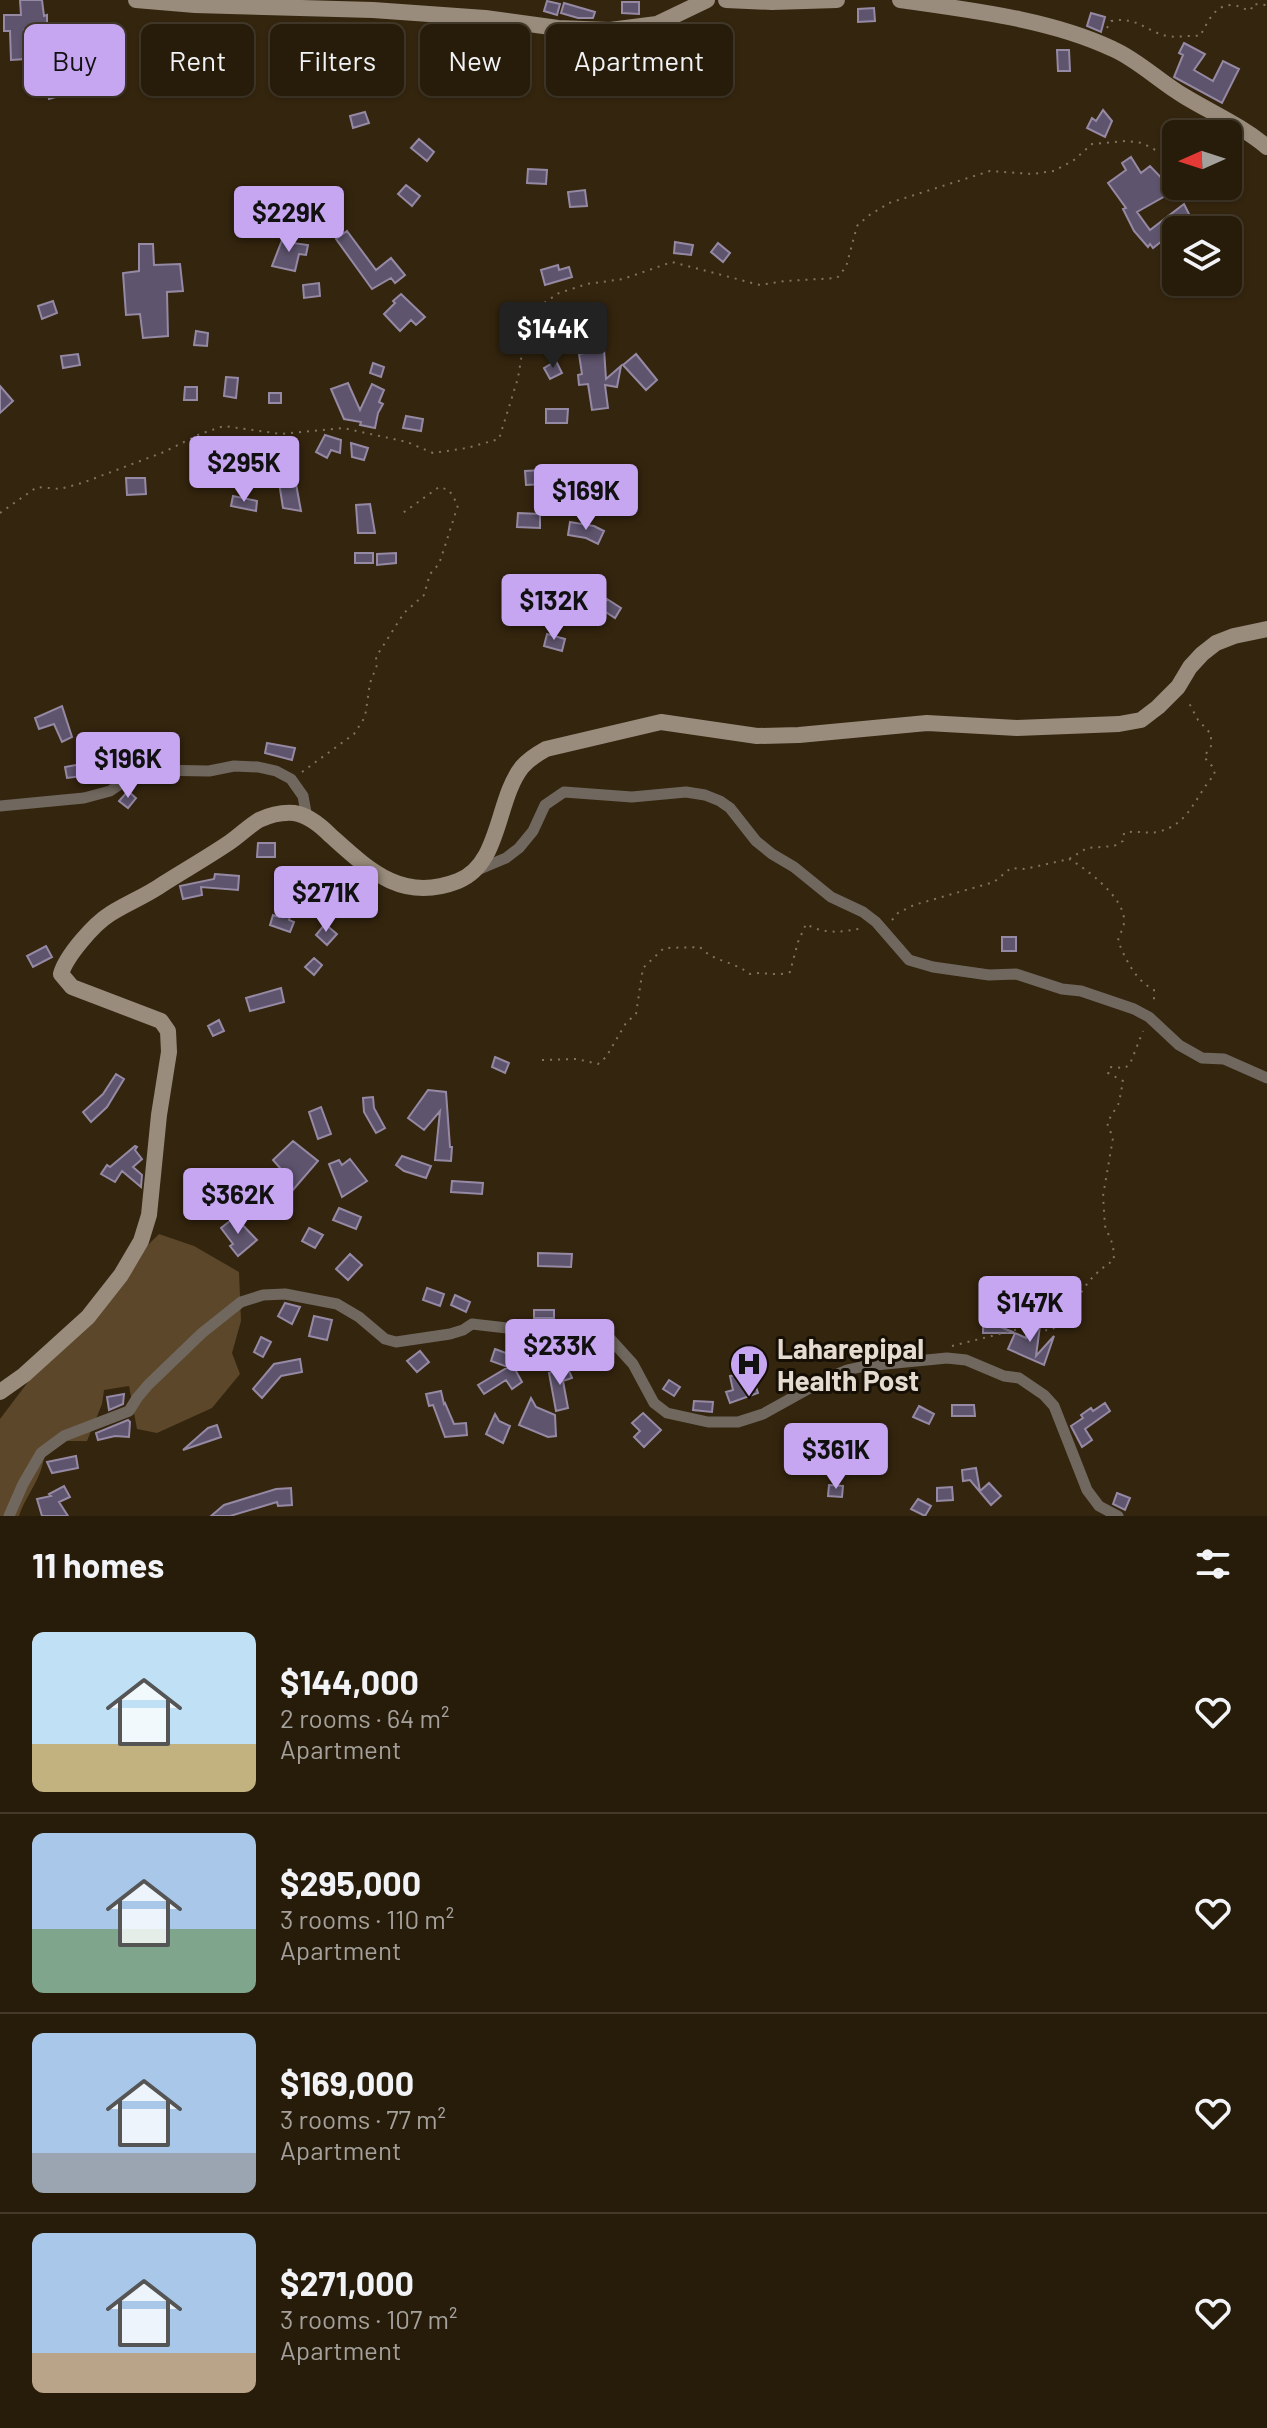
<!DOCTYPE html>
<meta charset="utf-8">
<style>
body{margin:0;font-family:Barlow,sans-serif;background:#2f2513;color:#f1f3f6;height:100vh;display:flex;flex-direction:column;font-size:30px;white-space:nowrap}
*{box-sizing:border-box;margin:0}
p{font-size:26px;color:#a4a19c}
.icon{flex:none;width:44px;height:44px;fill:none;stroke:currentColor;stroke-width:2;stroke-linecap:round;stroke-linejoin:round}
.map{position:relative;height:1516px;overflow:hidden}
.drawer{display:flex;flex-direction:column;background:#271c0a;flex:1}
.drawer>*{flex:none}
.hud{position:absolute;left:24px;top:24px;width:800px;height:72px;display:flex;gap:16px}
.needle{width:52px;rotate:267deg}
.tools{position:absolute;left:1162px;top:120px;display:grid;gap:16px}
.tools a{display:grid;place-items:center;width:80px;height:80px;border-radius:12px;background:#271c0a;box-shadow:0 2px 6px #0004,0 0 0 2px #433a2b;font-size:40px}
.price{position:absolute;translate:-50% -68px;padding:0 18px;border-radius:8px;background:#c6a6f0;color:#111;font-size:26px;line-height:52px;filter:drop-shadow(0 2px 4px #0008)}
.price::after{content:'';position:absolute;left:50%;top:48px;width:24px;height:18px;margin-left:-12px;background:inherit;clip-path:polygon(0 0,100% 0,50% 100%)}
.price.on{background:#222;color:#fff}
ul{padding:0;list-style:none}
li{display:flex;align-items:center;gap:24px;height:200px;padding:0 32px}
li+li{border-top:2px solid #433a2b}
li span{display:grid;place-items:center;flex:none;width:224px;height:160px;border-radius:12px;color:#555}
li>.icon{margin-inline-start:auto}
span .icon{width:96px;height:96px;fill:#fffc;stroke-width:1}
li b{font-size:34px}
h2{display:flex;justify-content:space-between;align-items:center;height:96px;padding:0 32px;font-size:34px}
.pill{padding:0 28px;border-radius:12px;background:#271c0a;box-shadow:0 2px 6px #0004,0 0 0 2px #433a2b;font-size:28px;line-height:72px}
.pill.on{background:#c6a6f0;color:#111}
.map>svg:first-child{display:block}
.green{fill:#5c472a}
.building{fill:#5e546d;stroke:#9589a4;stroke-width:2}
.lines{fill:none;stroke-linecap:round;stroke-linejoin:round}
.path{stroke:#807360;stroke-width:2;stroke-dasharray:2 6;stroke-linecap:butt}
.street{stroke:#70685e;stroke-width:11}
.secondary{stroke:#998c7c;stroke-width:16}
.labels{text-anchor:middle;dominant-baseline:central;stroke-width:6;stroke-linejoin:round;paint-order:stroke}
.poi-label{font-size:28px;font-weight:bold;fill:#e5dbce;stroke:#160f06;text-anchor:start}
</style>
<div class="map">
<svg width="1267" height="1516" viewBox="0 0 1267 1516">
<rect width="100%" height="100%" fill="#34250e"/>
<path class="green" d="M159,1234L194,1246L239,1272L241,1321L232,1353L240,1374L212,1408L157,1433L137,1429L129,1386L104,1390L102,1404L87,1441H67L44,1457C41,1480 26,1495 19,1516H0V1419L31,1378L140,1253Z"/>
<path class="building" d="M20,0H42L44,16L47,15V29L24,30L26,59L11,60L10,31H4V15H21Z
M547,1L560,4L557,15L544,11Z
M622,2H639V14L622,13Z
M564,3L595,12L593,18H578L561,13Z
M874,8L875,21L858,22V9Z
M1091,13L1105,17L1101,32L1087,26Z
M1184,43L1205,54L1194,70L1213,81L1223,61L1239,69L1222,103L1174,77L1183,55L1179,53Z
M1057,50H1069L1070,71H1058Z
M66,81L69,93L49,99L46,87Z
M1103,110L1112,121L1105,137L1087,128L1092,118L1096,121Z
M365,112L369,123L353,128L350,116Z
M419,139L434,152L427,161L411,148Z
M1131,157L1141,173L1150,166L1174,191L1137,212L1150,230L1184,204L1191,218L1153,248L1150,244L1148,247L1134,231L1123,209L1126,208L1108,183L1126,170L1122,163Z
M528,169L547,170L546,184L527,183Z
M406,185L420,196L412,206L398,194Z
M585,190L587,206L570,207L568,192Z
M347,231L376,270L391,258L405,275L395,283L391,278L372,289L336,239Z
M284,235L294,239L293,243L308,245L306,255L299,254L295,271L272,266Z
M675,242L693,245L691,255L674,253Z
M718,243L730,253L723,262L711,252Z
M139,244H153L154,265L180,264L183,291L167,292L168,336L143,338L140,314L126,315L123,273L139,271Z
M558,265L559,270L569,267L572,277L545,285L541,270Z
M319,283L320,296L304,298L303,285Z
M401,294L425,317L416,325L411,320L400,331L384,314L395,303L393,301Z
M53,301L57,313L42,319L38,306Z
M559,329L562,341L546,346L542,334Z
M196,331L208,333L207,346L194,345Z
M604,349L606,379L621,366L617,387L605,385L608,408L592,410L588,384L579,385L578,375L582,374L579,354Z
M78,354L80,365L63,368L61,356Z
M636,354L657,380L646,390L623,365Z
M556,361L562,373L550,379L544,368Z
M373,363L384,367L381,377L370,373Z
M226,377L238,378L236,398L224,396Z
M348,383L360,410L372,384L384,390L379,402L383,404L378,413L375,428L360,425L361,422L344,419L331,389Z
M0,386L13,401L0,413Z
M185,387H197V400H184Z
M269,393H281V403H269Z
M546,409H568L567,423H546Z
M406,416L423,419L421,431L403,428Z
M325,435L341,440L340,453L331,450L327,458L316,452Z
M251,443L264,452L257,464L244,455Z
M351,443L368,448L364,460L352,457Z
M543,470L544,484L526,485L525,471Z
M294,473L301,511L283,508L278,476Z
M126,478H145L146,494L127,495Z
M233,496L257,501L256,511L231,506Z
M370,504L375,533H358L356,505Z
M518,513L540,514V528L517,527Z
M570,522L594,526L604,531L598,544L586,538L568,535Z
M355,553H373V563H355Z
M396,553V563L377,565V554Z
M607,599L621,608L615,618L601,609Z
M547,634L565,639L562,651L544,646Z
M62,706L72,737L62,742L54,724L39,729L35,718Z
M267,743L295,748L292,760L265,753Z
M82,764L83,776L67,778L65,767Z
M128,791L136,798L128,808L119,801Z
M258,843H275V857H257Z
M215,874L239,876L238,890L201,887L202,895L183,899L180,886L214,879Z
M284,902L293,905L289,920L294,922L290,932L270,925L273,915L279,917Z
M325,924L337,934L327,945L316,935Z
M1002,937H1016V951H1002Z
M46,946L52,957L33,967L27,956Z
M314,958L322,965L314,975L305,967Z
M281,988L284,1002L250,1011L246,998Z
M219,1020L224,1031L213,1036L208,1026Z
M495,1057L509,1063L505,1073L492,1067Z
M116,1074L124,1079L107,1107L91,1122L83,1112L103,1094Z
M428,1090L446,1092L450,1147H452L451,1161L435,1160L440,1111L424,1130L408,1118Z
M373,1097L374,1108L385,1128L376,1133L364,1112L363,1098Z
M321,1107L331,1134L318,1139L309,1112Z
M293,1141L318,1161L286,1198L277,1190L288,1177L273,1160Z
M135,1146L137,1147L135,1150L142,1159L133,1167L142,1175L141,1187L122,1171L115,1182L101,1174L107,1165L110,1167Z
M402,1156L431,1166L426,1178L404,1171L396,1165Z
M350,1159L367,1181L342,1197L329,1164L339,1160L342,1165Z
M452,1181L483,1183L482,1194L451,1192Z
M339,1208L361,1217L356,1229L333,1220Z
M235,1217L257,1240L238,1256L230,1246L233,1244L221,1228Z
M309,1228L323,1235L315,1248L302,1241Z
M538,1253L572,1254L571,1267L538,1266Z
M350,1254L362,1265L348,1280L336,1269Z
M1047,1286L1078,1302L1053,1304V1314H1029L1030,1312L1017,1311L1018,1298L1041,1300Z
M427,1288L444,1294L440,1306L423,1300Z
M455,1295L470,1302L466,1312L451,1305Z
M285,1303L300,1307L292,1324L278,1316Z
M534,1310H554V1318H534Z
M314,1316L332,1320L327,1340L309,1336Z
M1029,1317L1040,1326L1036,1356L1054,1336L1044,1365L1008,1349L1015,1333L1026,1338Z
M983,1320L1013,1332V1333H983Z
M261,1337L271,1342L263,1357L254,1352Z
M495,1349L506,1353L522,1382L512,1389L506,1380L484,1394L478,1385L508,1367L491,1361Z
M420,1351L429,1362L417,1372L407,1361Z
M300,1359L302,1372L281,1376L262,1398L253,1389L274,1364Z
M567,1366L572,1378L563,1381L568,1408L556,1411L549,1373Z
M751,1372L758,1393L730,1403L726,1392L733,1390L730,1376Z
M669,1380L680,1387L674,1396L663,1389Z
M441,1391L444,1404L445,1403L454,1424L466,1423L467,1435L445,1437L433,1405L429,1406L426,1394Z
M124,1394L123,1404L109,1410L107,1397Z
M531,1398L536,1407L555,1415L556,1436L548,1437L519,1425Z
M694,1401L713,1402L712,1412L693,1410Z
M1105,1403L1110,1411L1085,1429L1092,1440L1082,1447L1071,1426L1083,1418L1081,1415L1091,1408L1093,1411Z
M952,1405H974L975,1416H952Z
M919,1406L934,1414L929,1424L913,1417Z
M643,1413L661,1430L644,1447L634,1437L640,1431L632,1423Z
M495,1414L499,1421L510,1426L503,1443L486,1434Z
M128,1420L130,1422L129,1437L115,1436L98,1440L96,1433Z
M217,1425L221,1437L183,1450L208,1428Z
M76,1456L78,1468L52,1473L47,1462Z
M976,1468L980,1491L989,1483L1001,1496L991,1505L970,1480L963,1481L962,1470Z
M829,1485L843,1486L842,1497L828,1496Z
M64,1486L70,1497L59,1502L68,1516H42L37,1499L51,1496L49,1494Z
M952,1487L953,1500L937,1501V1488Z
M291,1488L292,1505L278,1506L277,1502L230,1516H211L224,1505L276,1489Z
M1117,1493L1130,1498L1125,1510L1113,1504Z
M918,1499L931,1506L925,1516L911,1509Z"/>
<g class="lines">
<path class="path" d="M1107,28L1111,21C1137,16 1145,31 1167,36C1178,38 1189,35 1200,36C1208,22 1214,5 1232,5C1239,5 1243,10 1251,10L1253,4L1267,5
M1195,134L1200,121
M0,513L37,487L60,489L82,483L164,452L200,434L224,426L281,434L343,428L407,442L433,453L467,448L499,439L518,378L524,341L535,309L559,293L587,284L623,279L672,262L760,285L785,281L837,278L846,267L857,226L868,216L889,203L990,171L1032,174L1054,171L1074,160L1092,144L1126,141L1142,143L1167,156H1176
M302,772L354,734L365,717L370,683L377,665L376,657L404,613L424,595L430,574L439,564L444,549L458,505L449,490L439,487L400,515
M1069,859C1087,869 1126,899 1124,922C1124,928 1119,935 1118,941C1126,960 1135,980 1154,990V1004
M892,920L898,913L914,905L994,882L1011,868L1025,869L1069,859L1087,848L1114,846L1123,841L1124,833C1135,830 1146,834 1157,832C1190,825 1194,797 1215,774L1212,766L1204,757L1211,746V734L1198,720L1188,701
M542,1060L577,1059L598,1064L606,1057L626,1023L636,1014L643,968L664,948L700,947C713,962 734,961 750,974C763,971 776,977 790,972L798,942L806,924C825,935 842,932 863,928
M952,1346L1027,1327H1036L1049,1331C1076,1317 1070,1308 1085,1287C1092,1276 1103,1267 1114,1260L1113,1245L1105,1226L1103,1196L1113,1138L1107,1123L1119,1103L1123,1081L1108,1073L1110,1067L1125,1068L1130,1064L1143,1031"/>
<path class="street" d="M0,806L84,798L110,791L131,777L150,770L209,771L234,766L258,767L276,771L291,779L303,796L307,818
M475,871L506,858L519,848L533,831L545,805L564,792L632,797L686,792L705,795L720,801L730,808L756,841L772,854L794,867L831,897L863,912L876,922L909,960L933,967L989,975L1016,974L1062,989L1081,991L1134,1009L1149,1017L1179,1045L1202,1058L1224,1059L1267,1078
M9,1516L23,1484L41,1453L64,1436L129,1411L137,1398L148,1385L202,1333L241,1302L263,1295L285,1294L337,1304L359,1317L385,1339L396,1342L450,1334L463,1330L472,1324L507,1328L543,1326L604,1332L633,1364L654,1403L667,1413L708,1422H738L763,1414L826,1379L847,1370L865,1366L947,1358L966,1360L1004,1376L1019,1378L1044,1395L1054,1406L1087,1490L1099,1506L1118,1516"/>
<path class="secondary" d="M136,0L195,5L373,10L485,18L558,28L610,30L657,24L707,0
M726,0L772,2L837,0
M900,0C969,10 1050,19 1113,49C1138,60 1160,82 1184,96C1212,113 1242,126 1267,147
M0,1392L24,1375L88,1317L121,1275L141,1241L149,1215L159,1115L169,1052L168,1031L161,1021L72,987L61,974C66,956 94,924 110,914C127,903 146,896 163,884C185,870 208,857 230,842C240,835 249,826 259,820C270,815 282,812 294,813C308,815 321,826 330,835C369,870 402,903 458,881C501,864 496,800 522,767C528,760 537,754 546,749L661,722L757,736L799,735L927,723L1017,728L1119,724L1141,720L1158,707L1178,687L1190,667L1202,654L1216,643L1234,636L1267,629"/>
</g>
<defs>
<g id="hospital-pin" transform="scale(2)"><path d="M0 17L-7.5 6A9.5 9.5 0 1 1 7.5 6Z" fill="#c6a6f0" stroke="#160f06"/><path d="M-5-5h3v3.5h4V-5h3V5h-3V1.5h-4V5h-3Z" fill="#111"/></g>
</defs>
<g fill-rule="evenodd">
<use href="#hospital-pin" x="749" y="1364"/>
</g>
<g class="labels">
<g class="poi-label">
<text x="777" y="1348">Laharepipal<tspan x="777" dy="32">Health Post</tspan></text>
</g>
</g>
</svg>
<div class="tools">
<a><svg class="needle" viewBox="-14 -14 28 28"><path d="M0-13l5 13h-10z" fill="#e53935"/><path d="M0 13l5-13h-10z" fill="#a4a19c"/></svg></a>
<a><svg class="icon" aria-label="layers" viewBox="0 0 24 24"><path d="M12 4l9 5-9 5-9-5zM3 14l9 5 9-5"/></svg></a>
</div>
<b class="price" style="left:289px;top:254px">$229K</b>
<b class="price on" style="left:553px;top:370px">$144K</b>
<b class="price" style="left:244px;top:504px">$295K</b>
<b class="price" style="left:586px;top:532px">$169K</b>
<b class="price" style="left:554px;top:642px">$132K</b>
<b class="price" style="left:128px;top:800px">$196K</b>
<b class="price" style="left:326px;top:934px">$271K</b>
<b class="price" style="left:238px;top:1236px">$362K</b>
<b class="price" style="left:1030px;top:1344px">$147K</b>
<b class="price" style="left:560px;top:1387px">$233K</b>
<b class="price" style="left:836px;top:1491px">$361K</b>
<div class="hud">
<a class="pill on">Buy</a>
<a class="pill">Rent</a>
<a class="pill">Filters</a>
<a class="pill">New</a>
<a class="pill">Apartment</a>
</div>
</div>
<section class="drawer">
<h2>11 homes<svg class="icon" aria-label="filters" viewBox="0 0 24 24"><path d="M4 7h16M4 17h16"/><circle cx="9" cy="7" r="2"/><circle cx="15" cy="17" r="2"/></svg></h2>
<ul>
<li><span style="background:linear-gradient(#bfe0f5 70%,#c2b280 0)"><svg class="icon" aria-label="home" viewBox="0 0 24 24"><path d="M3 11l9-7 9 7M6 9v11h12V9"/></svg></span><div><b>$144,000</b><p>2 rooms · 64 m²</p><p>Apartment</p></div><svg class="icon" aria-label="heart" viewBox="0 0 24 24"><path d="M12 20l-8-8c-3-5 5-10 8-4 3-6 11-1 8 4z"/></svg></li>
<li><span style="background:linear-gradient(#a9c7e8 60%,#7fa58c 0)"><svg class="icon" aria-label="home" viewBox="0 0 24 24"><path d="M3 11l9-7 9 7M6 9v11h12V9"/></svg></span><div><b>$295,000</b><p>3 rooms · 110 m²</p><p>Apartment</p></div><svg class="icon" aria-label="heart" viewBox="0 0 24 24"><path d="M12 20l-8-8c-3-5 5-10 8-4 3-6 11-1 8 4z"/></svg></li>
<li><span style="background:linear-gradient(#a9c7e8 75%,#9aa5b1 0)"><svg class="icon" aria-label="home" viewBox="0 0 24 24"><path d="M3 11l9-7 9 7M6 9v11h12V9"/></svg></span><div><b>$169,000</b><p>3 rooms · 77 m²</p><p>Apartment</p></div><svg class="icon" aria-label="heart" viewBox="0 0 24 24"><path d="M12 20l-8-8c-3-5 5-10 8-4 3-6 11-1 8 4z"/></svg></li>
<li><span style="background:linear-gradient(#a9c7e8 75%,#b9a48a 0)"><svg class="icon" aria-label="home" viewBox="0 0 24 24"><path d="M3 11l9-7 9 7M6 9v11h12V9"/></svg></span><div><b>$271,000</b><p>3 rooms · 107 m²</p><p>Apartment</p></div><svg class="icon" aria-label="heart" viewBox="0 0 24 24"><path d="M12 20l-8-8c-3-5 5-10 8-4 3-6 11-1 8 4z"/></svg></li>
</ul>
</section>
